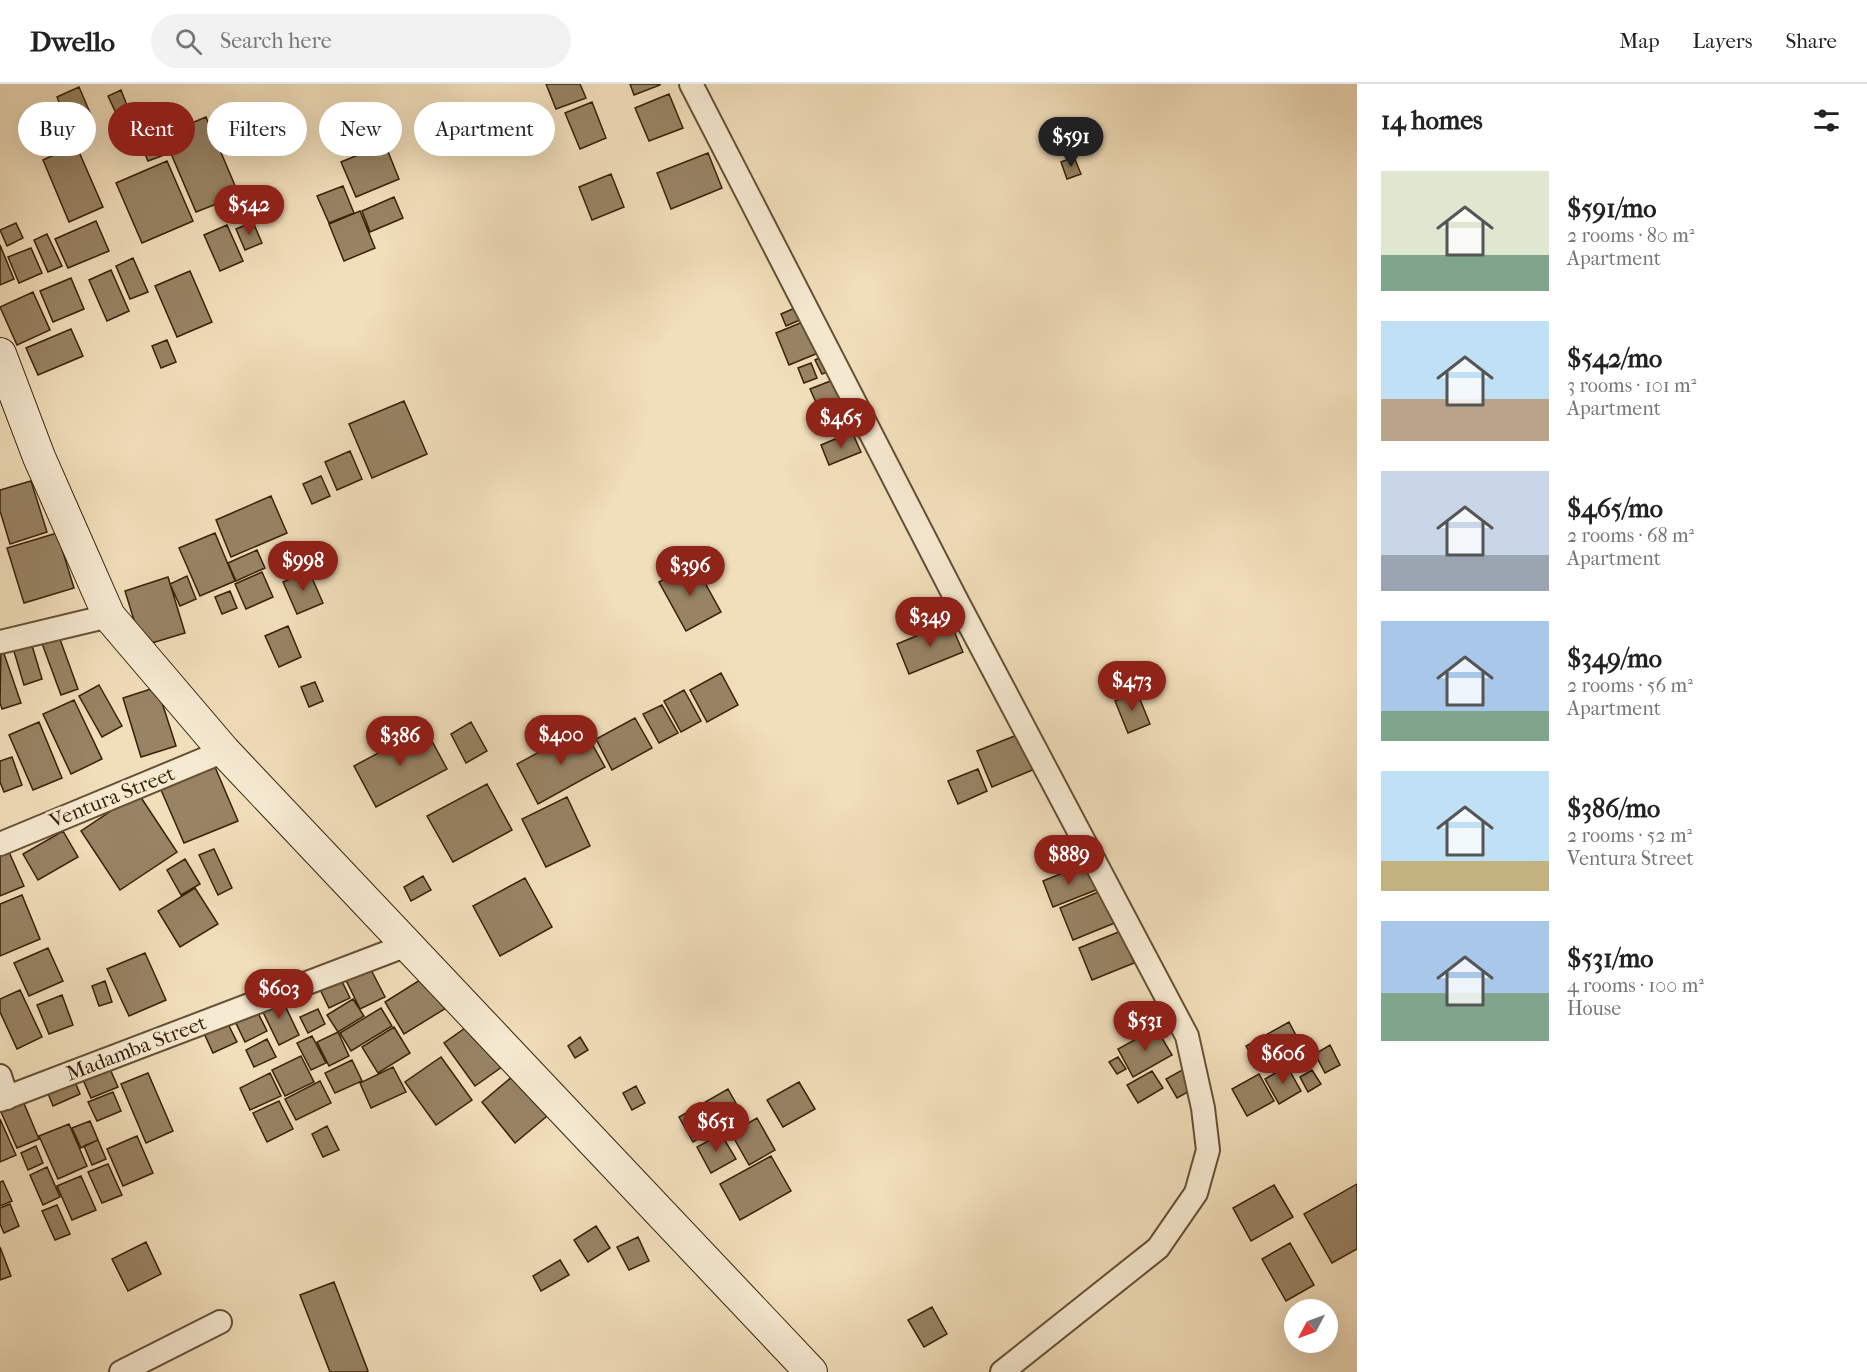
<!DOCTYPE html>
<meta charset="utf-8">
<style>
body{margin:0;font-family:"IM FELL French Canon",serif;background:#f2f2f2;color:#222;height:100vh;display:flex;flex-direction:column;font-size:22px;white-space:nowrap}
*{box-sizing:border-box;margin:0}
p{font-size:20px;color:#767676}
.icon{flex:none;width:33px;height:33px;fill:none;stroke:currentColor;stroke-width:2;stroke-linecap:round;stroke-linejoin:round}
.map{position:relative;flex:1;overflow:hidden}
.sheet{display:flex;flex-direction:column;background:#fff;width:510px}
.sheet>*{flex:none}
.hud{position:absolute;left:18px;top:18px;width:570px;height:54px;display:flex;gap:12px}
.needle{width:39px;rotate:229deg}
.controls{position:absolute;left:1284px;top:1215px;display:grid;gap:12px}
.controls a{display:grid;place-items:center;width:54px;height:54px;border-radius:50%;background:#fff;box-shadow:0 6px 24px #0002;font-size:30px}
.price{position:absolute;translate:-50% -51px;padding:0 14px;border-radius:21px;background:#8f2418;color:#fff;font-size:20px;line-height:39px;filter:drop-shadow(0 2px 3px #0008)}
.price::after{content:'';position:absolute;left:50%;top:36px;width:18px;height:14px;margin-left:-9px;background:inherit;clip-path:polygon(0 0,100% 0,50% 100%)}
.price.selected{background:#222;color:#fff}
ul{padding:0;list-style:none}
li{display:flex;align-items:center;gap:18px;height:150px;padding:0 24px}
li span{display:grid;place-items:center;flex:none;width:168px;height:120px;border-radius:0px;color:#555}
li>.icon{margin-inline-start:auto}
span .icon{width:72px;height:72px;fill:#fffc;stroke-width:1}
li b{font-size:26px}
h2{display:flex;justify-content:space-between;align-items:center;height:72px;padding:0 24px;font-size:26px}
.chip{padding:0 21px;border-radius:27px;background:#fff;box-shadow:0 6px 24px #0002;font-size:21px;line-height:54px}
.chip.selected{background:#8f2418;color:#fff}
header{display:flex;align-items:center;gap:36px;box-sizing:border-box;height:84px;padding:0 30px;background:#fff;border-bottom:2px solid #e0e0e0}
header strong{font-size:28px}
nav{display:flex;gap:33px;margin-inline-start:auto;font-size:21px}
.search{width:420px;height:54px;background:#f2f2f2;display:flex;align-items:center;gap:15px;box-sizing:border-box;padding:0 21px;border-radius:33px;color:#767676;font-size:22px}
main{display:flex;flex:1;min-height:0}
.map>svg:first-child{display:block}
.building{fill:#988364;stroke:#372106;stroke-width:1.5}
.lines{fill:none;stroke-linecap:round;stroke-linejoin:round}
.minor-casing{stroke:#665033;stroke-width:26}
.secondary-casing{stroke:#372106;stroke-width:34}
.minor{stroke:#f6ead2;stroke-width:22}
.secondary{stroke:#f6ead2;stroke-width:32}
.labels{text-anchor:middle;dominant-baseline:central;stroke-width:6;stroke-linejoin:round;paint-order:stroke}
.street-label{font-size:21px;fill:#372106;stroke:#f6ead2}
</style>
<header>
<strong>Dwello</strong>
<div class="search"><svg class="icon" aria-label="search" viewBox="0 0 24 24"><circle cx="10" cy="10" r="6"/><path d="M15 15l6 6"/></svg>Search here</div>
<nav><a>Map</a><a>Layers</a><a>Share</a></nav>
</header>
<main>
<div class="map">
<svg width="1357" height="1288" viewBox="0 0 1357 1288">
<rect width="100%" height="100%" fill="#f1deba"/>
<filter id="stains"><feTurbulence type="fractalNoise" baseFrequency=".00333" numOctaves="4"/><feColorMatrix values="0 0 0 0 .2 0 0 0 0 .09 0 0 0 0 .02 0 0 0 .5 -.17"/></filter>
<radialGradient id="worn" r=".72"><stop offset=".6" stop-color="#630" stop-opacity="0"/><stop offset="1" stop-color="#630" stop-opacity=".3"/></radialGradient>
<path class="building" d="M546,0H580L586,14L556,25Z
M630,0H660V1L634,11Z
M79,3L94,38L71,48L57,13Z
M121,6L128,24L116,29L108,12Z
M669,10L683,44L649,57L635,24Z
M592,18L606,54L580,65L565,29Z
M206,33L239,111L196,128L163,51Z
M153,47L164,71L148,77L138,54Z
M385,60L399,95L356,113L341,78Z
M76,61L103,123L69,138L43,76Z
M708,69L722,104L671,125L657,89Z
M1074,73L1081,90L1067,95L1061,78Z
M167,77L193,137L142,159L116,99Z
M611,90L624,123L592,136L579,103Z
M343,102L354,129L329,139L317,112Z
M394,113L403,134L370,148L362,127Z
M360,127L375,164L344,177L329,140Z
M96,137L109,167L68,184L55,155Z
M253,138L262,159L245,166L236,145Z
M16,139L23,154L7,162L0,146Z
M227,141L243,177L220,187L204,151Z
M47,150L62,182L48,188L34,156Z
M0,161L14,195L0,201Z
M31,164L42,189L19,199L8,173Z
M133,174L148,208L130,215L116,182Z
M111,186L129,227L107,237L89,196Z
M190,187L212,238L177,253L155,202Z
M71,194L84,225L53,238L40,207Z
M33,208L50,246L17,261L0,223Z
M802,221L807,233L786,242L781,230Z
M810,235L823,267L789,281L776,249Z
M71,245L83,272L38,291L26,264Z
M167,256L176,278L161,284L152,262Z
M829,270L835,285L822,290L815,276Z
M811,279L817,294L804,299L798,284Z
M838,294L846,314L819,325L810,305Z
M404,317L427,370L372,394L349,340Z
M835,323L842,340L825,347L818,330Z
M852,348L861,368L829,381L821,361Z
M350,367L362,395L337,406L325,378Z
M321,392L330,412L312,420L303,400Z
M31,397L47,448L10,460L0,427V406Z
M271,412L287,449L231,473L216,436Z
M57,449L74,504L24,519L7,464Z
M215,449L235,497L200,512L179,464Z
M257,466L265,484L236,497L228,479Z
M694,479L721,528L686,547L659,498Z
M309,487L323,519L297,530L283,498Z
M262,488L273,513L246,525L235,500Z
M187,492L196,515L180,522L170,500Z
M168,493L185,549L142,562L125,507Z
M230,507L237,524L222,530L215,513Z
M950,538L963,568L909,590L897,560Z
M288,542L301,573L279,583L265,552Z
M57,547L78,605L61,611L40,554Z
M31,558L42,595L24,601L13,564Z
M1,561L21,619L2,625L0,619Z
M721,589L738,621L707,638L690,606Z
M315,598L323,617L309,623L301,603Z
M99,601L122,642L102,653L79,612Z
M157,603L176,662L141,673L123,614Z
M684,606L701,637L681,648L664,617Z
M1137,608L1150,640L1128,649L1115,617Z
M74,616L102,675L71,690L43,630Z
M662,621L678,649L659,659L643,630Z
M635,634L652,664L612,686L596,655Z
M39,638L62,694L33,706L9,651Z
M471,638L487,667L466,679L451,650Z
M425,644L447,685L376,723L354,682Z
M583,644L605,683L538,720L517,680Z
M1022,649L1037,684L992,703L977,667Z
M12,673L22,701L4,708L0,698V677Z
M215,683L238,737L184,759L161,706Z
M978,685L987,707L958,720L948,697Z
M487,700L512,746L453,778L427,732Z
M138,709L177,768L120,806L81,747Z
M567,713L590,762L546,783L522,735Z
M63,747L78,773L38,796L23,770Z
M214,765L232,804L218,811L199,771Z
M9,768L24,802L0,812V772Z
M185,775L200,800L181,811L167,786Z
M1085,780L1096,806L1053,823L1043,797Z
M423,792L431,806L411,817L404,803Z
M525,794L552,843L500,872L473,822Z
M195,804L218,840L180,863L158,827Z
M1103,806L1117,838L1073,856L1060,824Z
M22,811L40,855L0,872V820Z
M1121,847L1134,879L1092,896L1079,864Z
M48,864L63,897L29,912L14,879Z
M145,869L166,916L129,932L107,885Z
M368,880L385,913L360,925L344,892Z
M338,889L350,914L329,924L317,899Z
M431,889L451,921L404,950L385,918Z
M105,897L112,918L99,922L92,902Z
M20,906L42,953L17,965L0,928V915Z
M62,911L73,941L49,950L37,921Z
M280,911L299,951L279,961L259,920Z
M353,915L364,932L338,948L327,931Z
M381,924L392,942L351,967L340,949Z
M256,925L267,947L245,958L234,935Z
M318,925L325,940L308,949L300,933Z
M226,936L237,958L213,969L203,947Z
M475,937L506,980L475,1002L444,959Z
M1289,938L1301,961L1259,985L1246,962Z
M394,943L410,969L378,989L362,963Z
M1156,944L1172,971L1133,993L1118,965Z
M338,948L349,972L329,982L317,958Z
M312,952L326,979L311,986L297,959Z
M580,953L588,966L575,974L568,962Z
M267,955L276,973L254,983L246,966Z
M1330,961L1340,981L1325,989L1315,970Z
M301,972L314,998L285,1012L272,986Z
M441,973L472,1016L436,1041L405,998Z
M1118,973L1126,985L1117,990L1109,978Z
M352,976L362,997L335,1009L325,989Z
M107,978L118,1003L91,1014L80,989Z
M1287,982L1301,1007L1279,1020L1265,995Z
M393,983L406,1008L371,1024L360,999Z
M1184,985L1195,1004L1177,1014L1166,995Z
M1312,986L1321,1000L1308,1008L1300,993Z
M519,987L552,1028L515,1059L482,1018Z
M1152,987L1163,1004L1138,1019L1127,1001Z
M148,989L173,1047L146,1059L121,1000Z
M270,989L281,1012L250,1026L240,1004Z
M72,990L80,1010L53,1022L45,1002Z
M1259,990L1274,1017L1247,1032L1232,1005Z
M320,997L331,1019L296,1036L285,1015Z
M799,998L815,1025L783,1043L767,1016Z
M636,1002L645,1019L632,1026L623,1009Z
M728,1005L742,1030L693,1058L679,1033Z
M113,1008L121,1027L97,1037L88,1018Z
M20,1010L39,1055L17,1064L0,1026Z
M279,1017L293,1045L267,1058L253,1029Z
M757,1034L775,1066L749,1081L731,1049Z
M0,1035L16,1071L0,1078Z
M90,1037L98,1056L81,1064L72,1044Z
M69,1040L87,1082L58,1095L39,1052Z
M327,1042L339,1066L323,1073L312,1050Z
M721,1050L736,1075L711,1089L697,1063Z
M137,1052L153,1089L123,1102L107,1065Z
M98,1056L106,1075L92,1081L84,1062Z
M36,1062L43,1079L28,1086L21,1069Z
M771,1072L791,1107L740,1136L720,1100Z
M108,1080L122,1111L102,1119L88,1088Z
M47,1083L60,1113L43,1121L30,1091Z
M81,1092L96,1126L72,1136L57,1102Z
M3,1097L12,1117L0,1122V1098Z
M1357,1100V1165L1332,1179L1304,1130Z
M1274,1101L1293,1133L1251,1157L1233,1124Z
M10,1120L19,1142L4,1149L0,1140V1124Z
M57,1121L70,1150L55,1156L42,1127Z
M596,1142L610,1164L588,1178L574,1156Z
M638,1153L649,1177L629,1186L617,1163Z
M146,1158L161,1190L128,1207L112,1175Z
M1290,1159L1314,1201L1286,1217L1262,1175Z
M0,1163L11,1192L0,1196Z
M560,1176L569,1191L541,1207L533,1192Z
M334,1198L368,1287L366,1288H330L300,1211Z
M932,1223L947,1250L924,1263L908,1236Z"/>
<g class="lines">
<g class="minor-casing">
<path id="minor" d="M691,0L957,517L1187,952L1203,1024L1208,1066L1196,1109L1158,1164L1002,1288
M0,558L109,532
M0,760L224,667
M0,992L7,1014
M0,1016L407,861
M121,1288L220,1238"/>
</g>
<g class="secondary-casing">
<path id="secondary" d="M0,270L39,373L109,532L224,667L811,1288"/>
</g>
<use href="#minor" class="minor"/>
<use href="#secondary" class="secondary"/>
</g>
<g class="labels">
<g class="street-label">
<text transform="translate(112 713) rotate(-22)">Ventura Street</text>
<text transform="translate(136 964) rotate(-21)">Madamba Street</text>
</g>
</g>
<rect width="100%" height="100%" filter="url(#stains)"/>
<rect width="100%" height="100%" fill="url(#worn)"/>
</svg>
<div class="controls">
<a><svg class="needle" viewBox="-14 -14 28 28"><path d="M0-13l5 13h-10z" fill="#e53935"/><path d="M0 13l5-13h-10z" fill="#767676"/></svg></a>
</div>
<b class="price selected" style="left:1071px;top:84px">$591</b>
<b class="price" style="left:249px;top:152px">$542</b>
<b class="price" style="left:841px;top:365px">$465</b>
<b class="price" style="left:303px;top:508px">$998</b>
<b class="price" style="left:690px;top:513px">$396</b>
<b class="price" style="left:930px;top:564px">$349</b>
<b class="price" style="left:1132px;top:628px">$473</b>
<b class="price" style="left:561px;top:682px">$400</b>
<b class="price" style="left:400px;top:683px">$386</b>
<b class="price" style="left:1069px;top:802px">$889</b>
<b class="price" style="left:279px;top:936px">$603</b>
<b class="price" style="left:1145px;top:968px">$531</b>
<b class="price" style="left:1283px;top:1001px">$606</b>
<b class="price" style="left:716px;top:1069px">$651</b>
<div class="hud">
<a class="chip">Buy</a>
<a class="chip selected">Rent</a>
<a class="chip">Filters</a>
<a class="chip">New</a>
<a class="chip">Apartment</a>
</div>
</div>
<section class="sheet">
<h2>14 homes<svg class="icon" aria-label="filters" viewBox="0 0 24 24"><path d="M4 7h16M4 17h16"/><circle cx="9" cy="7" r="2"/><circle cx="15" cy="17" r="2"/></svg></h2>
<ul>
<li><span style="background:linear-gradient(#dfe7d0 70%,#7fa58c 0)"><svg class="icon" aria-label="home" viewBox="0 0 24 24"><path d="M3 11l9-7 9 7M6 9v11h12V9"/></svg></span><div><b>$591/mo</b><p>2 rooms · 80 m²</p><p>Apartment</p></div></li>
<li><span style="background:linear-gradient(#bfe0f5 65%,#b9a48a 0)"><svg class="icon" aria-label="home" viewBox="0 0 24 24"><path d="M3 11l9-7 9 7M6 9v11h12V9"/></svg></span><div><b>$542/mo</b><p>3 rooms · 101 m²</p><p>Apartment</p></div></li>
<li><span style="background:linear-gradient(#c9d6e8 70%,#9aa5b1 0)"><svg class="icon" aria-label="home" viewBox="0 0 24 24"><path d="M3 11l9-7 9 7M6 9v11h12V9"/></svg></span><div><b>$465/mo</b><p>2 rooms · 68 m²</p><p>Apartment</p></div></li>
<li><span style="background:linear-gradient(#a9c7e8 75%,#7fa58c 0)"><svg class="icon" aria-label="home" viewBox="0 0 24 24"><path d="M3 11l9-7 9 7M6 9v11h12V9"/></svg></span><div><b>$349/mo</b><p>2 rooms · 56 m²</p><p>Apartment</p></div></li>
<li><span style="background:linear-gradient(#bfe0f5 75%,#c2b280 0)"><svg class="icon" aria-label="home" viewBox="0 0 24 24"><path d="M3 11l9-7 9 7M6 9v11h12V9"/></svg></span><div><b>$386/mo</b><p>2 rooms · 52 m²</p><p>Ventura Street</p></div></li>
<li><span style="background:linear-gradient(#a9c7e8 60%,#7fa58c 0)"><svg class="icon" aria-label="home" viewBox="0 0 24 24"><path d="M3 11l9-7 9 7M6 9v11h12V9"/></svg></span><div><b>$531/mo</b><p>4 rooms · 100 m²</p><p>House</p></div></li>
</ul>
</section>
</main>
